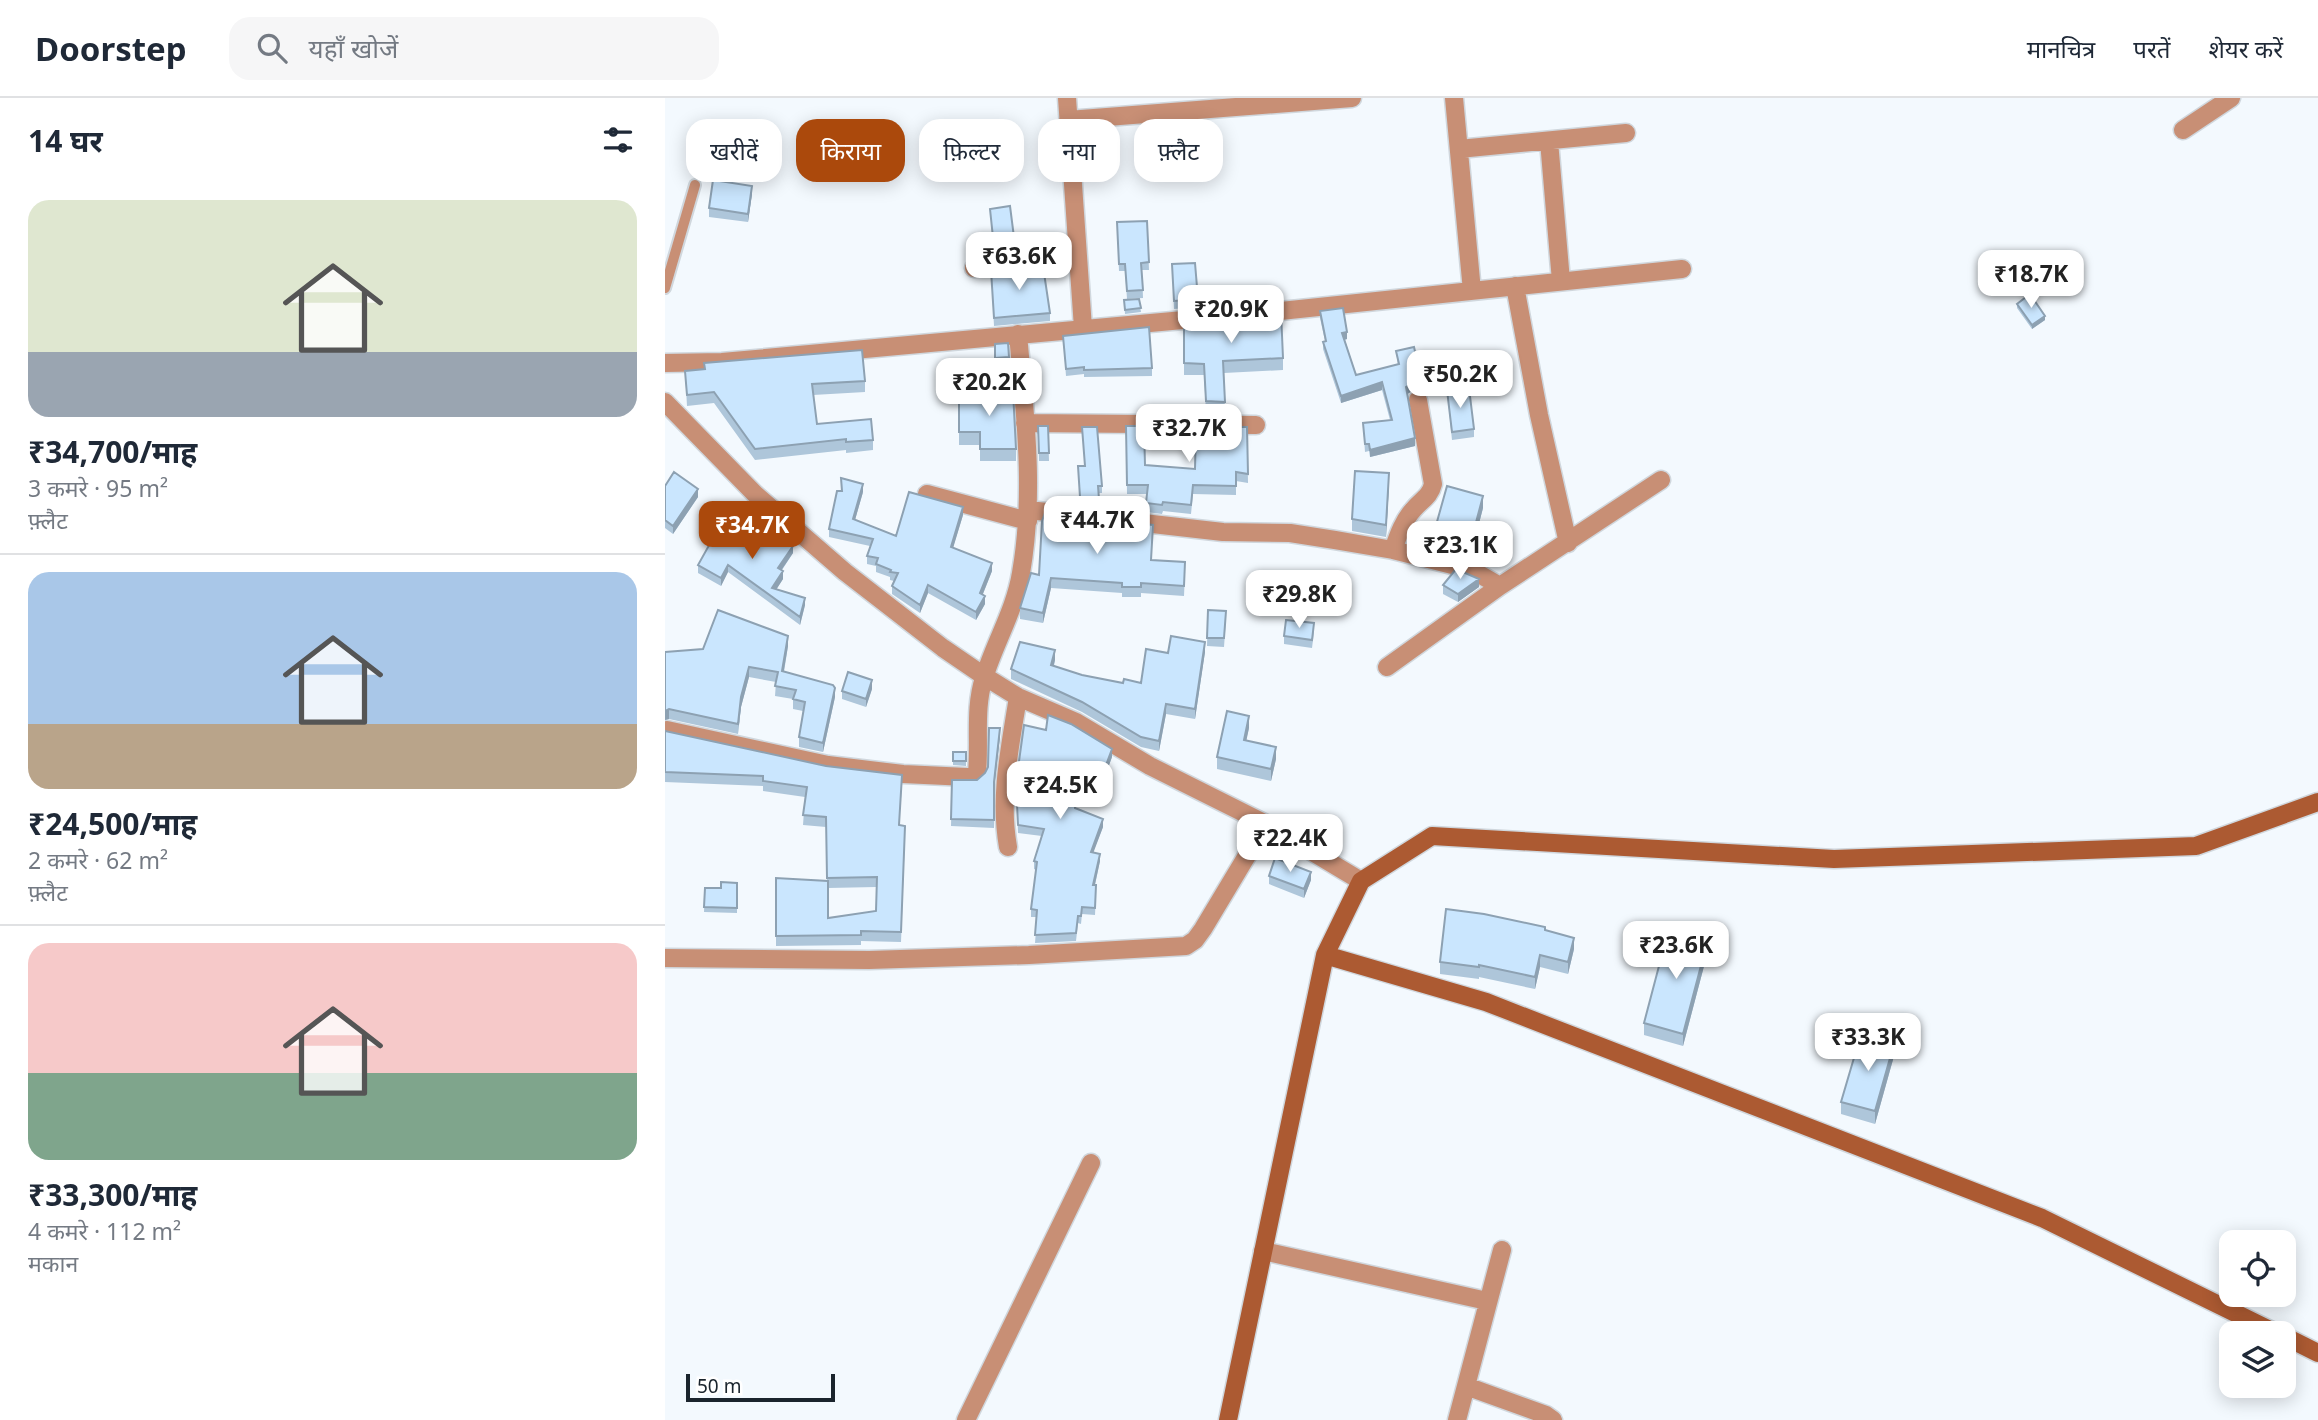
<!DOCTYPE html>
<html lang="hi">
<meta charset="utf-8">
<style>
body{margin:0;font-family:"Noto Sans","Noto Sans Devanagari",sans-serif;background:#f6f6f7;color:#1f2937;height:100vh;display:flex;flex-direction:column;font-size:26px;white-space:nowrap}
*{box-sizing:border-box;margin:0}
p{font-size:23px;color:#747a83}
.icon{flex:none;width:38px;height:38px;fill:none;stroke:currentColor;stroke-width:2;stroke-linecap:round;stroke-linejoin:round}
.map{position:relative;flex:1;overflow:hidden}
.panel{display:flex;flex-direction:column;background:#fff;width:665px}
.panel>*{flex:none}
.hud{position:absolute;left:21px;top:21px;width:665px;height:63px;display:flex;gap:14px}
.buttons{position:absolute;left:1554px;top:1132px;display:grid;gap:14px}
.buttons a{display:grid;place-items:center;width:77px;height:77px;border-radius:14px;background:#fff;box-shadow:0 4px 18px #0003;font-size:35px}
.scale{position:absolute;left:21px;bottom:18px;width:149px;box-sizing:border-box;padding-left:7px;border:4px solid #1a242d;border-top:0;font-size:19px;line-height:24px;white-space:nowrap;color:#1a242d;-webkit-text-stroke:5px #fff;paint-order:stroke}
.price{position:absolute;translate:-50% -60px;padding:0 16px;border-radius:14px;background:#fff;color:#222;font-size:23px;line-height:46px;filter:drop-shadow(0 2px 4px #0008)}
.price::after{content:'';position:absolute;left:50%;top:42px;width:21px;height:16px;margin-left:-10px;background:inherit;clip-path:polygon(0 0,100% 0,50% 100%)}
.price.selected{background:#ab490c;color:#fff}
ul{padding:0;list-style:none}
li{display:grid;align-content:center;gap:14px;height:371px;padding:0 28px}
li+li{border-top:2px solid #e0e1e3}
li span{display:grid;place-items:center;height:217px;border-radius:21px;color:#555}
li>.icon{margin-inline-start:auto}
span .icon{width:126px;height:126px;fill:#fffc;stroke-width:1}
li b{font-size:30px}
h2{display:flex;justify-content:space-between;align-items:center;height:84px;padding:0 28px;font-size:30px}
.pill{padding:0 24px;border-radius:21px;background:#fff;box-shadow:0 4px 18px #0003;font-size:24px;line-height:63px}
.pill.selected{background:#ab490c;color:#fff}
header{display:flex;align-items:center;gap:42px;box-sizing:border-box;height:98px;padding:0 35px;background:#fff;border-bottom:2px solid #e0e1e3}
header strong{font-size:33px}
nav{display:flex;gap:38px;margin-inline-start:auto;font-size:24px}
.search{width:490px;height:63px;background:#f6f6f7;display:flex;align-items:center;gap:18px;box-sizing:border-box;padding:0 24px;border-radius:21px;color:#747a83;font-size:26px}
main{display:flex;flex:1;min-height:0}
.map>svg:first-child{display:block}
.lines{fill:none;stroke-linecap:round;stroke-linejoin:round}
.lane-casing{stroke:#d0d7dd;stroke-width:14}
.street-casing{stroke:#d0d7dd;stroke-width:21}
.secondary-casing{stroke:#d0d7dd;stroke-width:21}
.lane{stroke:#c88f75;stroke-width:10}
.street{stroke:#c88f75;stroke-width:18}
.secondary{stroke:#ac5a32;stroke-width:18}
.wall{fill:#aec6da;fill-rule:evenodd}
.shaded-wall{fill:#8da1b2}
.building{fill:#cae6fe;stroke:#8da1b2;stroke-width:2}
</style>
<header>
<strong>Doorstep</strong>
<div class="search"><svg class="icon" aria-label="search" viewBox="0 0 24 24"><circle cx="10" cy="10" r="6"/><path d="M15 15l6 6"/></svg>यहाँ खोजें</div>
<nav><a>मानचित्र</a><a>परतें</a><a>शेयर करें</a></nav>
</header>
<main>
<section class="panel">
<h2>14 घर<svg class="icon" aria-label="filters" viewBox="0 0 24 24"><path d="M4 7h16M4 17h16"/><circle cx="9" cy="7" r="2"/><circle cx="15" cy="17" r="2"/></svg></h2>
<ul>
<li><span style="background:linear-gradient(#dfe7d0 70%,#9aa5b1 0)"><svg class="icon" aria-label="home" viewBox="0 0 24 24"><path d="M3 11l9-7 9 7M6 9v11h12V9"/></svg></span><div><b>₹34,700/माह</b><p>3 कमरे · 95 m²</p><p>फ़्लैट</p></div></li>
<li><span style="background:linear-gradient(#a9c7e8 70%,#b9a48a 0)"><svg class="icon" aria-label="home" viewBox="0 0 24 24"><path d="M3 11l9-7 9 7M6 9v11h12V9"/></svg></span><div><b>₹24,500/माह</b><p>2 कमरे · 62 m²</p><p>फ़्लैट</p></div></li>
<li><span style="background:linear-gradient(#f6c9c9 60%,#7fa58c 0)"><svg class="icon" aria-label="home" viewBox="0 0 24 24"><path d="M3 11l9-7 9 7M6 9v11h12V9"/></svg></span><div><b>₹33,300/माह</b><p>4 कमरे · 112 m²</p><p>मकान</p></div></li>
</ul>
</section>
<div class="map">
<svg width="1653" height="1322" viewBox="0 0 1653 1322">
<rect width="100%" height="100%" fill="#f3f9fe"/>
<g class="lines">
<g class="lane-casing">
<path id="lane" d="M0,190L30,87"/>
</g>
<g class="street-casing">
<path id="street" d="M402,0L418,230
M789,0L807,193
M403,22L687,0
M1518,32L1566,0
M884,43L896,183
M794,51L961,35
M309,170L413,161
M850,188L874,317L903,445
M0,265L57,264L606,214L1017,171
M0,304L90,396L180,474L278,550L319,578L353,599L411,624L485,668L601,726L696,783
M360,325L591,327
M262,396L363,423
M364,412L558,434L625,435L670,442L728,452L807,472L835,488
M728,452C733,438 738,423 748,412C756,402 765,399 768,386L753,302
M722,569L835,488L996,382
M2,632L163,667L238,676L302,679H308L312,675C315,643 309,611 319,580C330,544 350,512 356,475C370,395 360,316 353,236
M343,749C334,698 345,650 353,599
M0,860L204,862L364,857L521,848L530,842L538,831L601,726
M598,1153L822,1203
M801,1288L881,1317L888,1322
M301,1322L426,1065
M792,1322L837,1152"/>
</g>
<g class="secondary-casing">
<path id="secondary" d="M660,857L821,904L1377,1120L1613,1236
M1619,1238L1653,1255
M563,1322L660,857L696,783L767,738L1169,761L1531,748L1653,704"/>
</g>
<use href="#lane" class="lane"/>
<use href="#street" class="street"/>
<use href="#secondary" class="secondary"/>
</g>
<path class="wall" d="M87,96L83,124L44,119V110Z
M325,111L350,147V155L329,157Z
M482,123L484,172H477L478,200L462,201L460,173H454L452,124Z
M507,166L533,201V209L509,211Z
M326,172L385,215V223L329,228Z
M474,201L476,214L460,216L459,202Z
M1352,206L1380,222L1367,231L1352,210Z
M655,213L682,241L680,242L691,277L733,267L731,253L757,284V292L750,291L742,296L750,348L705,359L704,353L700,354L698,325L725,322L717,292L676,305L658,251V244L660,243L655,220Z
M519,222L618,260V272L559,275L560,315H541L539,277H519Z
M398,238L487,270V278L419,279V276L401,278Z
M330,246L344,259V263L330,264Z
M39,265L200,283V294L148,297L152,326L208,342V352L181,355V352L90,362L49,305L22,308L20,273L39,271Z
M782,292L809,331V339L787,342Z
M294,293L351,351V363H315V347H294Z
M373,328H383L384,363H374Z
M461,328L480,367L530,371L582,329L583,385L571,383V397L528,396L526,416L498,413L497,416L481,414L482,396H462Z
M417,329L437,388V395H433L434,408L415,406L413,368H420Z
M724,387L721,439L687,433V421Z
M0,388L33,399L8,436L0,430Z
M198,394L190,422L231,438L298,417L288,449L327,473L318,496L320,506L311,522L263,495L255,515L227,496V488L229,483L225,482V479L211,474V468L202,466V458L205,448L164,439V431Z
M818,410L805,460L768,451V438Z
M92,443L128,455L117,472L118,481L111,492L140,507L135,527L63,474L56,488L33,475V467Z
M486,462L520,474L519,498L476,495V499H457V495L386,490L378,525L355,521V510L374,477Z
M778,487L814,489L793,504L778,496Z
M543,512L561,521L559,549L542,548Z
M649,534L647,550L619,546V538Z
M123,548L119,574L170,599L158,654L134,649V639L138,613L128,611V601L110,598L111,584L84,579L76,609L73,636L4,621L0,622V554Z
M540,554L530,621L501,616L494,653L476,649L417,614L346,581V571L390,562L389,568L417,577L458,585H476L503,555Z
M207,591L201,609L177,601V593Z
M584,630L581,642L611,661L606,683L552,671V659Z
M381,632L447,659L437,686L413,676L410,710L438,729L428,754L435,763L430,787L431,795L430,817L417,816L416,826L413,825L411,843L370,845L372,819H366V811L371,772L369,771V763L377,738L353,735L351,685Z
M0,633L237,687L234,727L240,738L236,844L196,843V847L111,848V780L162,783L161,729L138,727L140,699L98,693V688L0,684ZM211,789V813L163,820V790Z
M335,638L329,691V730L286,728L287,682H312L320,675Z
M301,654V668L288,667V663Z
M604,778L646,782L639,800L604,786Z
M72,785V815L39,814L40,790H56Z
M880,832L909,851L903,876L875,869L870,891L814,879V881L775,876V864Z
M1043,853L1018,948L979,937V925Z
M1229,958L1210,1026L1176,1016V1004Z"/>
<path class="shaded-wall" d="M87,88V96L83,124V116Z
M1380,218V222L1367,231V227Z
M682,234V241L677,242V235Z
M717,284V292L676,305V298Z
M750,284V291L741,297V289Z
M750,340V348L705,359V352Z
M724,375V387L721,439V427Z
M198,386V394L188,429V421Z
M33,391V399L8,436V428Z
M818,398V410L805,460V447Z
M298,409V417L286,457V449Z
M128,448V455L113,477V470Z
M327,465V473L315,503V495Z
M63,467V474L56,488V480Z
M118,473V481L107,498V490Z
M386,480V490L378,525V515Z
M814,481V489L793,504V496Z
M263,487V495L255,515V507Z
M320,498V506L311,522V514Z
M140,500V507L135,527V519Z
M123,538V548L117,583V573Z
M540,544V554L530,621V611Z
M390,552V562L386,577V567Z
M84,569V579L76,609L73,636L76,599Z
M207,582V591L201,609V601Z
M170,590V599L158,654V645Z
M501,606V616L494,653V643Z
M4,611V621L0,622V613Z
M584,618V630L579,654V642Z
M335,630V638L329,692V684Z
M611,649V661L606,683V671Z
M447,651V659L437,686V678Z
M438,721V729L426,761V754Z
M435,756V763L428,795V787Z
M646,774V782L639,800V791Z
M909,840V851L903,876V864Z
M1043,841V853L1018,948V936Z
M875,857V869L870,891V879Z
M1229,946V958L1210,1026V1013Z"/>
<path class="building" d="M48,82L87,88L83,116L44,110Z
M345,108L350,147L329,149L325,111Z
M482,123L484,164L476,165L478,192L462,193L460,166H454L452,124Z
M530,165L533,201L509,203L507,166Z
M378,168L385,215L329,220L326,172Z
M1365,196L1380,218L1367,227L1352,206Z
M474,201L476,210L460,212L459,202Z
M678,210L682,234L677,235L691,277L734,266L731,253L749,249L757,284H750L741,289L750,340L705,352L704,346H700L698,325L727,322L717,284L676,298L658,244L661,243L655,213Z
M616,214L618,260L558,263L560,304L541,303L539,266L519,265V222Z
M484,229L487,270L419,272V269L401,271L398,238Z
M343,245L344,259L330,260V246Z
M197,252L200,283L147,286L152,326L206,321L208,342L181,344V341L90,351L49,294L22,297L20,273L40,271L39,265Z
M804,290L809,331L787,334L782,292Z
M294,293H348L351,351H315V334H294Z
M373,328H383L384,355H374Z
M461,328H479L480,367L530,371L531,329H582L583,376L571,374V388L528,387L526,407L498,404L497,407L481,405L483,387H462Z
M417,329H432L437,388H433L434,401L415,399L413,368H420Z
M690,373L724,375L721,427L687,421Z
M9,374L33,391L8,428L0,422V388Z
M176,380L198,386L188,421L231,438L244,394L298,409L286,449L327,465L315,495L320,498L311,514L263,487L255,507L227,488L233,475L225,474L226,472L211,466L213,460L202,458L208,441L164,431L172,393H177Z
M782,388L818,398L805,447L768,438Z
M380,415L488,427L486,462L520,464L519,488L476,485V489H457V485L386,480L378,515L355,510L366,475L374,477L377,423Z
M57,424L92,443L101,430L128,448L113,470L118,473L107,490L140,500L135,519L63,467L56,480L33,467Z
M791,471L814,481L793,496L778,487Z
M53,512L123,538L117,573L168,587L170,590L158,645L134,639L140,604L128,601L131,592L110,588L113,574L84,569L76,599L73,626L4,611L0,613V554L38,551Z
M543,512L561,513L559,540H542Z
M621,522L649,525L647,542L619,538Z
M506,538L540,544L530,611L501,606L494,643L476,639L417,604L346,571L355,544L390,552L386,567L417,577L458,585L459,581L476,585L481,551L503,555Z
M183,574L207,582L201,601L177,593Z
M562,613L584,618L579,642L611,649L606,671L552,659Z
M383,617L406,626L447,651L437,678L413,668L410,710L438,721L426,754L435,756L428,787H431L430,810L417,809L416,818H413L411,835L370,837L372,812L366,811L372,764L369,763L379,731L353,727L351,685L359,627L381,632Z
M324,630H335L329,684V722L286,721L287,682H312L320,675L323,669Z
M0,633L161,668L237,677L234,727L240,728L236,834L196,833V837L111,838V780L163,783V820L211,813L212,779L162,780L161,719L138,717L142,689L98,683V678L0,674Z
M288,654H301V663H288Z
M610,760L646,774L639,791L604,778Z
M56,784L72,785V810L39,809L40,790H56Z
M781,811L819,816L880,829V832L909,840L903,864L875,857L870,879L814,867V869L775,864Z
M1004,830L1043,841L1018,936L979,925Z
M1196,936L1229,946L1210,1013L1176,1004Z"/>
</svg>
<div class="buttons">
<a><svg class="icon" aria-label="locate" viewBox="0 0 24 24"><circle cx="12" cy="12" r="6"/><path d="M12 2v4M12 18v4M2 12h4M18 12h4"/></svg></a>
<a><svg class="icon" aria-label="layers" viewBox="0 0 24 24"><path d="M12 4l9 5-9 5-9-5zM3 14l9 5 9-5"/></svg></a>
</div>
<div class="scale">50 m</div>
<b class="price" style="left:354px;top:194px">₹63.6K</b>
<b class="price" style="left:1366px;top:212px">₹18.7K</b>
<b class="price" style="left:566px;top:247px">₹20.9K</b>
<b class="price" style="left:795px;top:312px">₹50.2K</b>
<b class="price" style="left:324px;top:320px">₹20.2K</b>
<b class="price" style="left:524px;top:366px">₹32.7K</b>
<b class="price" style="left:432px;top:458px">₹44.7K</b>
<b class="price selected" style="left:87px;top:463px">₹34.7K</b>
<b class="price" style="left:795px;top:483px">₹23.1K</b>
<b class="price" style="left:634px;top:532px">₹29.8K</b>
<b class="price" style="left:395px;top:723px">₹24.5K</b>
<b class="price" style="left:625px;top:776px">₹22.4K</b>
<b class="price" style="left:1011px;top:883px">₹23.6K</b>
<b class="price" style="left:1203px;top:975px">₹33.3K</b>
<div class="hud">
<a class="pill">खरीदें</a>
<a class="pill selected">किराया</a>
<a class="pill">फ़िल्टर</a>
<a class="pill">नया</a>
<a class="pill">फ़्लैट</a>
</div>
</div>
</main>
